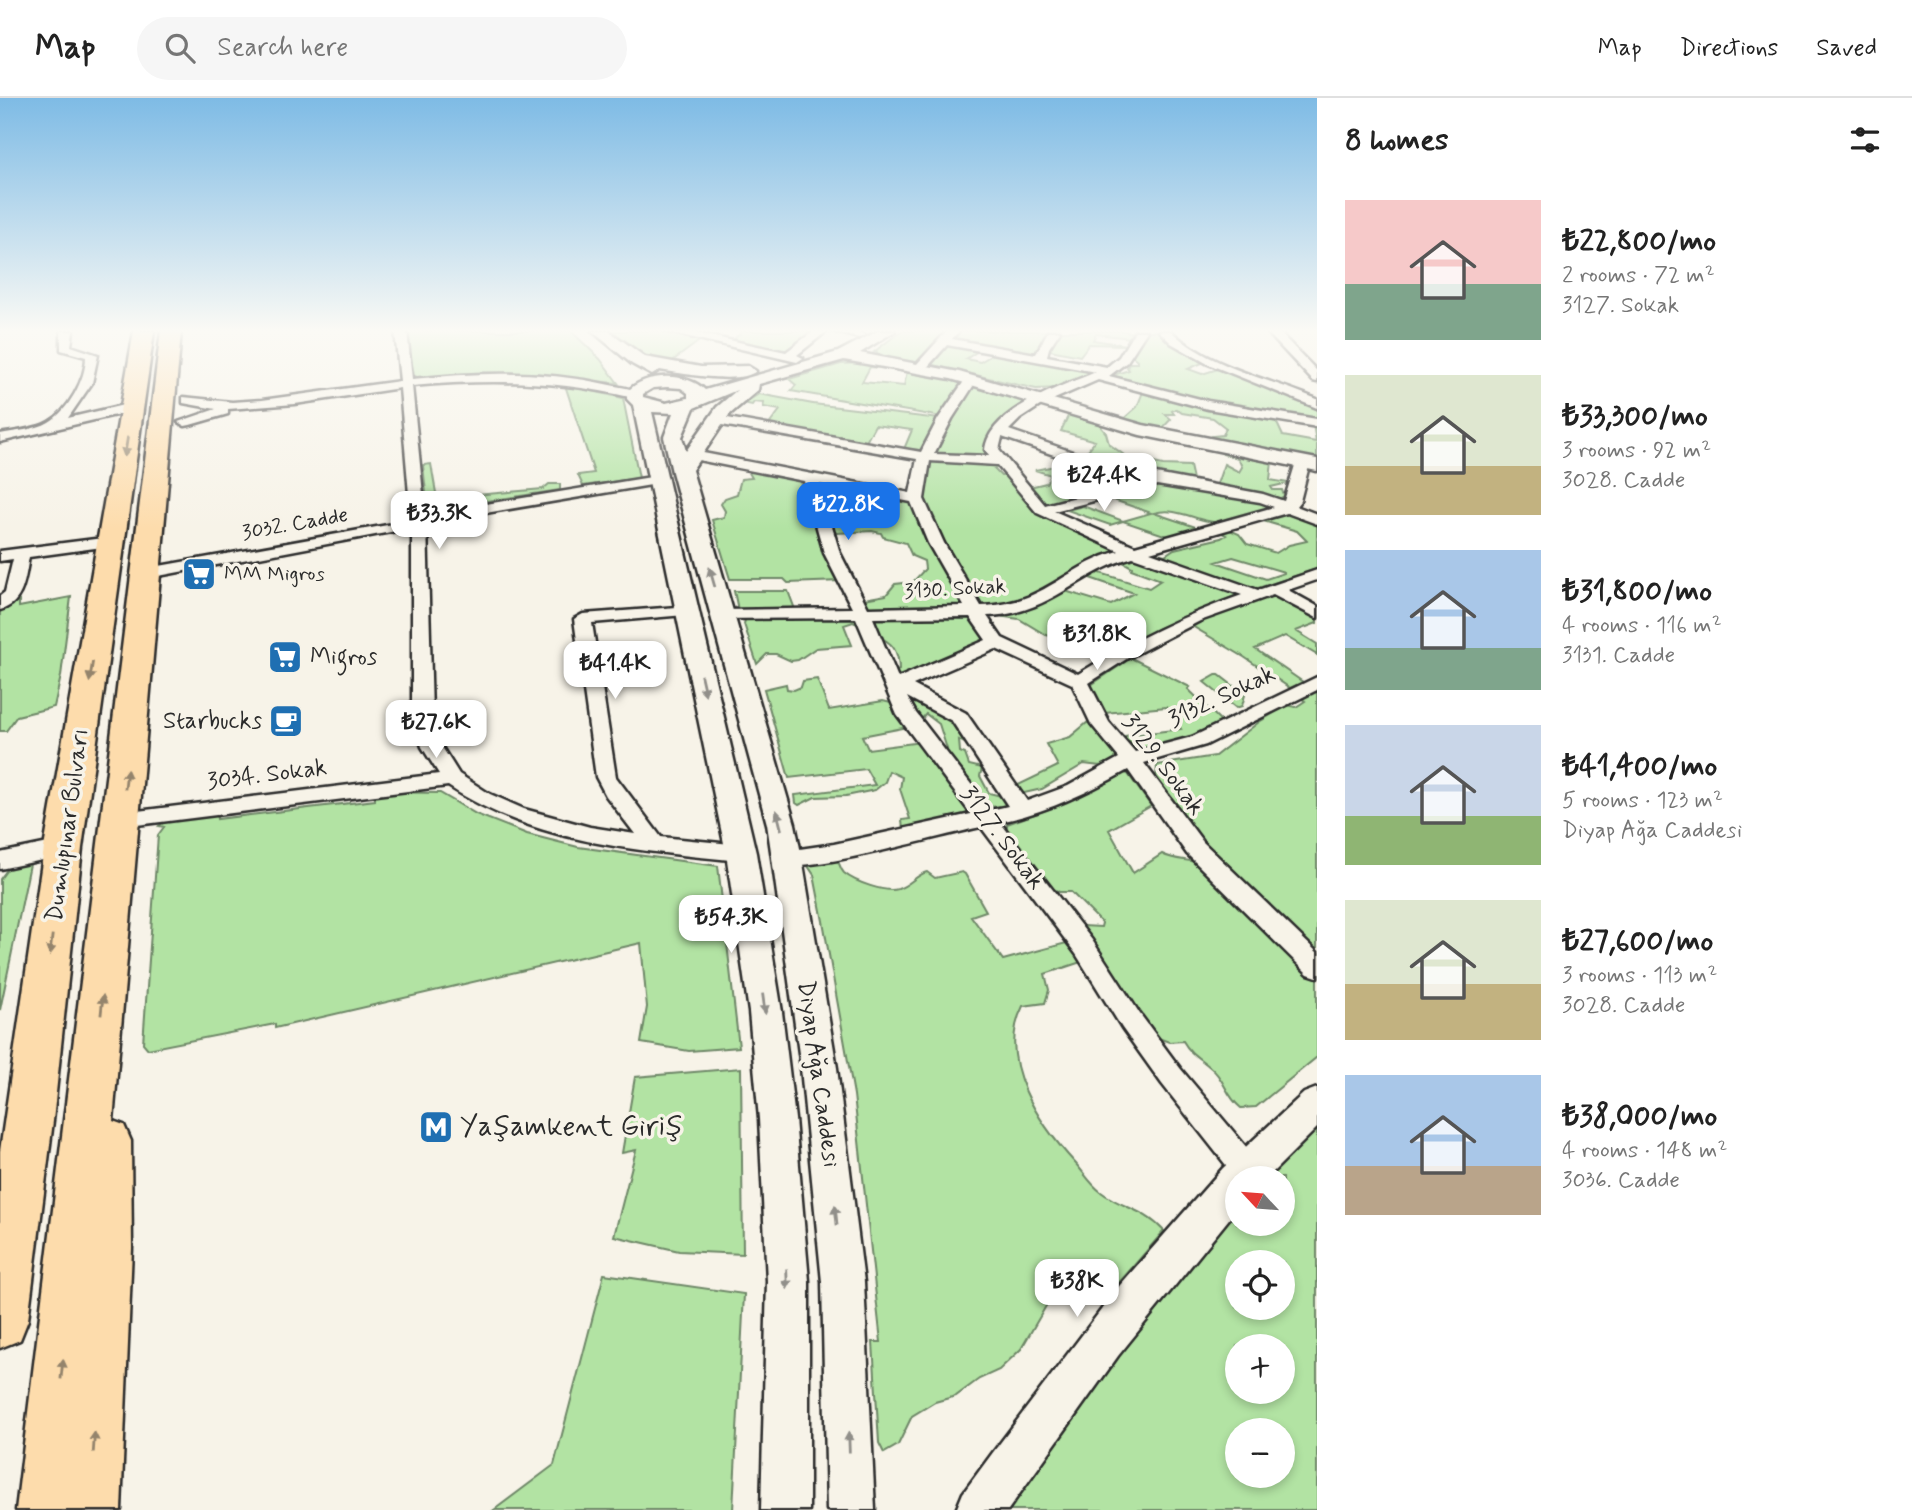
<!DOCTYPE html>
<meta charset="utf-8">
<style>
body{margin:0;font-family:Mynerve,sans-serif;background:#f6f6f6;color:#222;height:100vh;display:flex;flex-direction:column;font-size:26px;white-space:nowrap}
*{box-sizing:border-box;margin:0}
p{font-size:23px;color:#767676}
.icon{flex:none;width:38px;height:38px;fill:none;stroke:currentColor;stroke-width:2;stroke-linecap:round;stroke-linejoin:round}
.map{position:relative;flex:1;overflow:hidden}
.sheet{display:flex;flex-direction:column;background:#fff;width:595px}
.sheet>*{flex:none}
.needle{width:46px;rotate:296deg}
.tools{position:absolute;left:1225px;top:1068px;display:grid;gap:14px}
.tools a{display:grid;place-items:center;width:70px;height:70px;border-radius:50%;background:#fff;box-shadow:0 4px 10px #0003;font-size:35px}
.price{position:absolute;translate:-50% -60px;padding:0 16px;border-radius:14px;background:#fff;color:#222;font-size:23px;line-height:46px;filter:drop-shadow(0 2px 4px #0008)}
.price::after{content:'';position:absolute;left:50%;top:42px;width:21px;height:16px;margin-left:-10px;background:inherit;clip-path:polygon(0 0,100% 0,50% 100%)}
.price.selected{background:#1a73e8;color:#fff}
ul{padding:0;list-style:none}
li{display:flex;align-items:center;gap:21px;height:175px;padding:0 28px}
li span{display:grid;place-items:center;flex:none;width:196px;height:140px;border-radius:0px;color:#555}
li>.icon{margin-inline-start:auto}
span .icon{width:84px;height:84px;fill:#fffc;stroke-width:1}
li b{font-size:30px}
h2{display:flex;justify-content:space-between;align-items:center;height:84px;padding:0 28px;font-size:30px}
header{display:flex;align-items:center;gap:42px;box-sizing:border-box;height:98px;padding:0 35px;background:#fff;border-bottom:2px solid #e0e0e0}
header strong{font-size:33px}
nav{display:flex;gap:38px;margin-inline-start:auto;font-size:24px}
.search{width:490px;height:63px;background:#f6f6f6;display:flex;align-items:center;gap:18px;box-sizing:border-box;padding:0 24px;border-radius:38px;color:#767676;font-size:26px}
main{display:flex;flex:1;min-height:0}
.map>svg:first-child{display:block}
.green{fill:#b2e3a3;stroke:#6e8767;stroke-width:2;fill-rule:evenodd}
.lines{fill:none;stroke-linecap:round;stroke-linejoin:round}
.street-casing{stroke:#2b2b2b;stroke-width:5}
.secondary-casing{stroke:#2b2b2b;stroke-width:5}
.highway-casing{stroke:#2b2b2b;stroke-width:5}
.street{fill:#f7f3e8;fill-rule:evenodd}
.secondary{fill:#f7f3e8;fill-rule:evenodd}
.highway{fill:#fddcac;fill-rule:evenodd}
.oneway{fill:#94846c}
.oneway2{fill:#918f8a}
.labels{text-anchor:middle;dominant-baseline:central;stroke-width:7;stroke-linejoin:round;paint-order:stroke}
.far-street-label{font-size:21px;fill:#2b2b2b;stroke:#f7f3e8}
.far-poi-label{font-size:21px;fill:#2b2b2b;stroke:#f7f3e8;text-anchor:start}
.poi-label{font-size:24px;fill:#2b2b2b;stroke:#f7f3e8;text-anchor:start}
.street-label{font-size:24px;fill:#2b2b2b;stroke:#f7f3e8}
.near-poi-label{font-size:28px;fill:#2b2b2b;stroke:#f7f3e8;text-anchor:start}
</style>
<header>
<strong>Map</strong>
<div class="search"><svg class="icon" aria-label="search" viewBox="0 0 24 24"><circle cx="10" cy="10" r="6"/><path d="M15 15l6 6"/></svg>Search here</div>
<nav><a>Map</a><a>Directions</a><a>Saved</a></nav>
</header>
<main>
<div class="map">
<svg width="1317" height="1412" viewBox="0 0 1317 1412">
<rect width="100%" height="100%" fill="#f7f3e8"/>
<filter id="ink" filterUnits="userSpaceOnUse"><feTurbulence type="fractalNoise" baseFrequency=".0143" numOctaves="2"/><feDisplacementMap in="SourceGraphic" scale="14" xChannelSelector="R" yChannelSelector="G"/><feConvolveMatrix kernelMatrix="1 2 1 2 8 2 1 2 1" color-interpolation-filters="sRGB"/></filter>
<g filter="url(#ink)">
<path class="green" d="M406,233H571L600,261L618,285L495,275L417,279L414,277Z
M606,233H662L702,241L667,267L647,260Z
M743,233H815L785,255L733,242Z
M901,233H947L920,265L890,260L874,254Z
M962,233H1051L1040,258L951,242V239Z
M1056,233H1124L1135,235L1131,240L1096,236L1093,242L1126,247L1089,246L1080,258L1045,251Z
M1146,233H1160L1175,247L1202,265L1188,271L1202,276L1221,270L1317,309V323L1303,318L1216,307L1112,280L1110,278L1129,272L1127,269L1130,265H1137V262L1131,257Z
M945,246L981,251L966,261L980,264L997,254L1097,274L1062,290L1036,291L933,267L931,265Z
M862,265L937,277L963,286L942,319L791,293L796,287L789,281L841,266ZM870,269L907,273L904,288L862,284Z
M565,287L623,300L639,380L583,388L578,377L594,375Z
M971,289H981L1027,304L999,328L989,360L932,357L946,329Z
M1143,294L1275,321L1283,338L1316,344L1313,326L1317,327V362L1214,343L1212,338L1223,337L1226,330L1213,320L1182,315L1176,311L1172,313L1174,316H1165L1171,321L1161,332L1120,324L1137,309Z
M759,296L813,306L940,321L922,352L904,351L912,332L875,327L866,344L768,328L780,312L763,309L764,305L754,304L752,307L738,304L749,302Z
M1069,316L1103,327L1101,329L1106,335L1109,346L1127,359L1163,367L1190,368L1194,386L1153,380L1082,360L1095,343L1061,333Z
M1224,353L1272,363L1270,382L1288,385L1271,389L1273,392H1282L1284,398L1279,401L1272,400L1216,389L1224,366L1239,374L1242,369L1238,360L1223,356Z
M1063,361L1104,374L1067,377L1082,392L1093,391L1098,396L1046,409L1029,389L1046,385L1051,377L1035,372L1065,366L1060,363Z
M931,363L994,366L1001,368L994,371L1001,378L1013,377L1065,426L1079,436L1097,441L1121,454L1004,510L982,509L936,431L923,400Z
M431,366L436,395L442,400L543,391L549,386H560V392L428,412L423,367Z
M747,371L799,382L801,386L797,395H806L809,415L841,483L788,485L784,481H730L712,422L724,419L725,413L721,406L725,400L737,396L741,381L752,380Z
M816,384L909,402L966,505L959,509L867,510L864,501L886,497L895,486L913,484L925,471L924,463L912,458L906,445L883,439L881,435L872,433L837,435L832,432Z
M1167,386L1276,407C1269,412 1222,426 1213,424C1192,421 1176,409 1154,415L1202,431L1170,439L1123,423L1110,427L1067,412L1083,408L1123,423L1151,415L1111,401L1156,387Z
M1287,415L1317,424V471L1255,491L1155,458L1156,455L1165,457L1174,451L1221,440L1226,437L1222,435L1230,432L1239,436L1247,446L1276,455L1289,447L1307,443L1297,433L1260,422ZM1233,459L1284,474V475L1266,481L1216,464Z
M1134,458L1235,492L1237,497L1157,531L1130,548L1110,554L1107,558L1077,543L1046,537L1019,521L1005,519L1065,493L1111,507L1134,495L1087,479L1097,474L1149,490L1161,482L1131,471L1132,469L1121,463Z
M734,493H788L796,514L738,512Z
M1273,495L1317,518V525L1296,533L1317,546V557L1285,538L1255,551L1303,584L1290,590L1244,559L1192,528L1208,519Z
M71,499L61,578L54,609L17,618L6,633H0V511L19,503V509Z
M970,517L988,543L912,578H899L894,574L899,572C899,556 893,542 876,539L873,521L877,519Z
M851,519L860,523L864,529L853,524L844,527L852,547L816,550L798,562L791,563L776,556H767L757,566L744,526L745,522L750,520Z
M1131,560L1190,589L1188,591L1222,624C1195,637 1164,654 1134,650L1124,638L1181,631L1166,609L1105,615L1091,592V587Z
M1218,576L1245,597L1242,608L1236,610L1204,584Z
M817,581L829,612L883,603L895,606L908,629L862,638L868,651L921,644L976,714L972,719L903,732L902,722L910,721L900,691L902,679L889,673L885,684L875,692L846,698L815,699L799,707L796,705L795,697L875,687L866,671L789,680L764,591L786,586L787,591L794,592L801,589L803,583Z
M1317,590V861L1195,739L1156,681L1157,667L1215,658L1259,624L1287,607L1296,609L1305,603L1298,598Z
M909,597L948,618L968,647L959,642L960,654L965,656L969,667L982,670L980,678L989,695L1005,699V708L987,709L941,653L947,651L939,626L926,616L921,622L905,601Z
M1088,624L1104,642L1119,654L1117,661L1100,668L1084,666L1042,691L1020,696L1014,689L1058,668L1046,646L1070,639Z
M1120,674L1128,676L1151,708L1109,732L1133,775L1162,756C1176,763 1188,761 1201,766L1317,877V959L1256,1009L1241,1010C1225,997 1225,981 1211,970C1200,960 1191,957 1183,943L1169,944L1153,938L1081,835L1083,828L1101,829L1102,825L1071,794H1059L1048,788L1007,732V726L1062,706V702Z
M375,694L440,695L476,716L527,736L578,749L718,768L739,949L689,953L641,945L647,909L641,845L275,930V926L148,951L143,945L158,737L164,729L159,728L169,720L217,713V721L375,702Z
M837,761C840,766 840,771 844,775C855,784 885,795 898,791C910,787 916,777 927,774L935,780L962,774L965,776L986,813L971,818L1003,862L1070,844L1087,862L1045,876L1049,892L1045,905L1023,908C995,963 1040,1027 1076,1066C1084,1075 1091,1087 1101,1094C1123,1111 1143,1110 1164,1133L1117,1187L1101,1195H1070L1050,1201L1021,1251L999,1272L979,1281L956,1298L935,1304L912,1318L898,1347L884,1355L879,1345L873,1244H881L854,997L823,823L814,777L808,768L815,764Z
M25,764L30,766L0,912V781L9,769Z
M741,970L743,1156L679,1153L614,1138L636,1052L622,1055L635,979Z
M1317,1018V1412H1003L1186,1158L1237,1101V1125H1283V1080H1256ZM1237,1164H1283V1209H1237ZM1237,1248H1283V1293H1237ZM1237,1332H1283V1377H1237Z
M604,1176L744,1196L733,1412H494L554,1367Z"/>
<g class="lines">
<g class="street-casing">
<path id="street" d="M61,233H73L71,248L98,257L92,285L68,320L132,305L138,309L137,312L0,344V336C14,333 36,332 49,324C68,313 86,281 86,259L61,252Z
M395,233H407L412,281C478,274 545,272 610,287C620,289 633,290 640,296L634,300C560,282 488,281 412,288L425,416L657,378L664,382L657,386L427,425L432,617L442,649L459,676L490,696L524,711L590,729L635,736L606,698L596,679L574,521L583,516L691,508L693,512L685,517L592,525L616,679L661,739L741,747L749,749L752,755L749,761L741,763C640,753 536,746 448,688L121,729L113,727L110,722L113,717L121,715L439,676L422,649L412,617V430L148,480L140,475L148,470L393,426L411,420L400,290L295,306L228,311V316L190,327L185,328L178,324L216,311L183,305V299L232,304L262,302L400,283Z
M664,233H686L786,254L814,233H827L797,257L803,260L797,264Z
M831,233H856L865,237L859,240Z
M947,233L958,234L952,241L1036,256L1048,233H1060L1049,250L1047,258L1107,269L1119,259L1135,233H1147L1127,264L1109,278L1208,303L1317,321V329L1208,311L1098,282L1043,306L1020,321L1009,332L1113,368L1263,396L1284,403L1296,364L1303,360L1310,364L1300,403L1296,408L1317,416V426L1287,415L1150,454L1258,492L1317,472V482L1288,492L1317,508V520L1273,497L1200,523L1128,560L1089,585L1109,624L1135,654L1192,639L1317,579V592L1206,647L1144,665L1203,744L1317,854V879L1308,876L1187,756L1128,672C1087,695 1047,714 1000,724L1092,842L1140,916L1180,970L1258,1063L1262,1072L1259,1080L1237,1081L1162,986L1122,930L1076,856L981,729C942,737 810,775 779,766L776,760L779,754L834,746L971,716L897,617L856,520L717,521L714,517L723,512L852,510L824,455L804,383L693,361L686,357L693,353L910,395L917,361L716,326L709,322L716,318L921,354L938,321L967,279L971,278L977,282L952,321L934,356L990,358L985,352C989,311 1063,288 1096,274L947,247L924,273H916V267ZM1002,339L1103,374L1139,383L1045,407L999,352ZM930,363L997,367L1037,415L1119,453C1065,468 1044,507 981,508L944,445L924,401ZM819,386L911,404L928,445L964,508L868,510L840,455ZM1157,387L1260,404L1274,409L1135,448L1054,413ZM1133,459L1242,497C1184,517 1131,543 1078,576L1002,540L987,518C1049,517 1079,474 1133,459ZM970,519L986,542L898,580L873,520ZM996,551L1072,586L1091,626L1119,660L1068,688L1027,703L966,615L913,587ZM907,599L952,623L1008,708L991,712L916,615Z
M1159,233H1171C1209,269 1270,281 1317,301V310L1208,266L1171,245Z
M1266,233H1278L1317,273V284L1313,283Z
M111,439L119,444L117,447L29,459C25,480 24,506 0,512V498L5,494L13,461L0,463V453Z
M63,742L71,744L74,750L71,756L0,771V755Z"/>
</g>
<g class="secondary-casing">
<path id="secondary" d="M592,233H609L645,259L701,269L748,268L756,273C741,287 680,275 660,272L652,277L632,266Z
M878,233H895L860,255L959,274L1143,327L1317,361V373L1140,337L951,281L844,262L759,286L758,292L729,317L692,372L795,726L802,760L837,970L864,1184L875,1412H827L822,1184L801,970L772,760L767,726L672,374L664,339L673,315L652,314L756,755L782,914L795,1021L809,1183V1412H761L767,1183L759,1021L749,914L726,755L633,307L627,301V294C644,274 687,274 705,292L838,254ZM667,289L681,290L688,295V300L666,305L643,299V296L653,290ZM737,292L717,309L686,353L682,339L694,310Z
M1317,990V1030L1267,1080H1237V1111L1118,1258L1008,1412H956L963,1395L994,1353L1120,1187L1223,1070L1304,995Z"/>
</g>
<g class="highway-casing">
<path id="highway" d="M134,233H154L82,750L53,1023L28,1222L20,1242L0,1250V1053L44,750Z
M161,233H181L113,1023L124,1027L131,1043L132,1150L121,1412H16Z"/>
</g>
<use href="#street" class="street"/>
<use href="#secondary" class="secondary"/>
<use href="#highway" class="highway"/>
</g>
<defs><path id="oneway-solid" d="M-6-.8H1V-3.2L6.5 0L1 3.2V.8H-6Z" transform="scale(1.75)"/></defs>
<g class="oneway">
<use href="#oneway-solid" transform="translate(126 349) rotate(99)"/>
<use href="#oneway-solid" transform="translate(91 574) rotate(99)"/>
<use href="#oneway-solid" transform="translate(126 681) rotate(-84)"/>
<use href="#oneway-solid" transform="translate(51 847) rotate(97)"/>
<use href="#oneway-solid" transform="translate(102 907) rotate(-84)"/>
<use href="#oneway-solid" transform="translate(62 1271) rotate(-84)"/>
<use href="#oneway-solid" transform="translate(94 1344) rotate(-86)"/>
</g>
<g class="oneway2">
<use href="#oneway-solid" transform="translate(712 479) rotate(-106)"/>
<use href="#oneway-solid" transform="translate(703 587) rotate(77)"/>
<use href="#oneway-solid" transform="translate(779 722) rotate(-104)"/>
<use href="#oneway-solid" transform="translate(764 906) rotate(82)"/>
<use href="#oneway-solid" transform="translate(836 1117) rotate(-96)"/>
<use href="#oneway-solid" transform="translate(787 1181) rotate(88)"/>
<use href="#oneway-solid" transform="translate(849 1344) rotate(-92)"/>
</g>
</g>
<linearGradient id="sky" x2="0" y2="1"><stop stop-color="#7ebbe5"/><stop offset="0.54" stop-color="#fbfaf5"/><stop offset="1" stop-color="#fbfaf5" stop-opacity="0"/></linearGradient>
<rect width="1317" height="431" fill="url(#sky)"/>
<defs>
<g id="supermarket-square" transform="scale(1.75)"><rect x="-9" y="-9" width="18" height="18" rx="4" fill="#1f6fb2" stroke="#f7f3e8"/><path d="M-6-5.5h2.5l.6 2H6L4.5 2H-2.5L-4.4-4H-6ZM-1.5 3.2a1.3 1.3 0 1 0 .1 0ZM3 3.2a1.3 1.3 0 1 0 .1 0Z" fill="#fff"/></g>
<g id="cafe-square" transform="scale(1.75)"><rect x="-9" y="-9" width="18" height="18" rx="4" fill="#1f6fb2" stroke="#f7f3e8"/><path d="M-5.5-4.5H6V0H3Q3 3.5 0 3.5H-2.5Q-5.5 3.5-5.5 0ZM3-3.2v2h1.7v-2ZM-6 4.5H4V6H-6Z" fill="#fff"/></g>
<g id="metro-square" transform="scale(1.75)"><rect x="-9" y="-9" width="18" height="18" rx="4" fill="#1f6fb2" stroke="#f7f3e8"/><path d="M-5.5 5V-5H-3L0 0L3-5H5.5V5H3V-.5L0 4L-3-.5V5Z" fill="#fff"/></g>
</defs>
<g fill-rule="evenodd">
<use href="#supermarket-square" x="199" y="476"/>
<use href="#supermarket-square" x="285" y="559"/>
<use href="#cafe-square" x="286" y="623"/>
<use href="#metro-square" x="436" y="1029"/>
</g>
<g class="labels">
<g class="far-street-label">
<text transform="translate(295 426) rotate(-10)">3032. Cadde</text>
<text transform="translate(955 491) rotate(-3)">3130. Sokak</text>
</g>
<g class="far-poi-label">
<text x="224" y="476">MM Migros</text>
</g>
<g class="poi-label">
<text x="310" y="559">Migros</text>
<text x="262" y="623" text-anchor="end">Starbucks</text>
</g>
<g class="street-label">
<text transform="translate(1222 599) rotate(-25)">3132. Sokak</text>
<text transform="translate(1163 667) rotate(53)">3129. Sokak</text>
<text transform="translate(267 677) rotate(-7)">3034. Sokak</text>
<text transform="translate(68 727) rotate(-82)">Dumlupınar Bulvarı</text>
<text transform="translate(1002 740) rotate(53)">3127. Sokak</text>
<text transform="translate(818 976) rotate(82)">Diyap Ağa Caddesi</text>
</g>
<g class="near-poi-label">
<text x="460" y="1029">Yaşamkent Giriş</text>
</g>
</g>
</svg>
<div class="tools">
<a><svg class="needle" viewBox="-14 -14 28 28"><path d="M0-13l5 13h-10z" fill="#e53935"/><path d="M0 13l5-13h-10z" fill="#767676"/></svg></a>
<a><svg class="icon" aria-label="locate" viewBox="0 0 24 24"><circle cx="12" cy="12" r="6"/><path d="M12 2v4M12 18v4M2 12h4M18 12h4"/></svg></a>
<a>+</a>
<a>−</a>
</div>
<b class="price" style="left:1104px;top:415px">₺24.4K</b>
<b class="price selected" style="left:848px;top:444px">₺22.8K</b>
<b class="price" style="left:439px;top:453px">₺33.3K</b>
<b class="price" style="left:1097px;top:574px">₺31.8K</b>
<b class="price" style="left:615px;top:603px">₺41.4K</b>
<b class="price" style="left:436px;top:662px">₺27.6K</b>
<b class="price" style="left:731px;top:857px">₺54.3K</b>
<b class="price" style="left:1077px;top:1221px">₺38K</b>
</div>
<section class="sheet">
<h2>8 homes<svg class="icon" aria-label="filters" viewBox="0 0 24 24"><path d="M4 7h16M4 17h16"/><circle cx="9" cy="7" r="2"/><circle cx="15" cy="17" r="2"/></svg></h2>
<ul>
<li><span style="background:linear-gradient(#f6c9c9 60%,#7fa58c 0)"><svg class="icon" aria-label="home" viewBox="0 0 24 24"><path d="M3 11l9-7 9 7M6 9v11h12V9"/></svg></span><div><b>₺22,800/mo</b><p>2 rooms · 72 m²</p><p>3127. Sokak</p></div></li>
<li><span style="background:linear-gradient(#dfe7d0 65%,#c2b280 0)"><svg class="icon" aria-label="home" viewBox="0 0 24 24"><path d="M3 11l9-7 9 7M6 9v11h12V9"/></svg></span><div><b>₺33,300/mo</b><p>3 rooms · 92 m²</p><p>3028. Cadde</p></div></li>
<li><span style="background:linear-gradient(#a9c7e8 70%,#7fa58c 0)"><svg class="icon" aria-label="home" viewBox="0 0 24 24"><path d="M3 11l9-7 9 7M6 9v11h12V9"/></svg></span><div><b>₺31,800/mo</b><p>4 rooms · 116 m²</p><p>3131. Cadde</p></div></li>
<li><span style="background:linear-gradient(#c9d6e8 65%,#8fb573 0)"><svg class="icon" aria-label="home" viewBox="0 0 24 24"><path d="M3 11l9-7 9 7M6 9v11h12V9"/></svg></span><div><b>₺41,400/mo</b><p>5 rooms · 123 m²</p><p>Diyap Ağa Caddesi</p></div></li>
<li><span style="background:linear-gradient(#dfe7d0 60%,#c2b280 0)"><svg class="icon" aria-label="home" viewBox="0 0 24 24"><path d="M3 11l9-7 9 7M6 9v11h12V9"/></svg></span><div><b>₺27,600/mo</b><p>3 rooms · 113 m²</p><p>3028. Cadde</p></div></li>
<li><span style="background:linear-gradient(#a9c7e8 65%,#b9a48a 0)"><svg class="icon" aria-label="home" viewBox="0 0 24 24"><path d="M3 11l9-7 9 7M6 9v11h12V9"/></svg></span><div><b>₺38,000/mo</b><p>4 rooms · 148 m²</p><p>3036. Cadde</p></div></li>
</ul>
</section>
</main>
